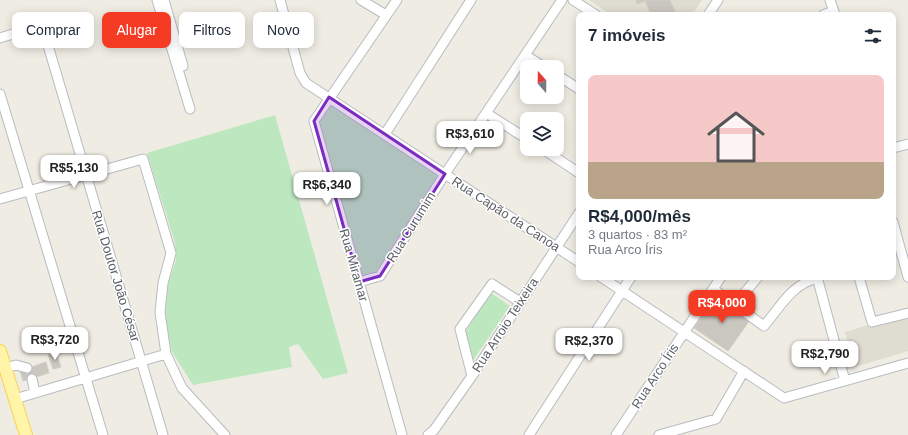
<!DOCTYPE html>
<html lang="pt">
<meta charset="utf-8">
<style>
body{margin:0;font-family:Helvetica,sans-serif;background:#f6f6f7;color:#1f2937;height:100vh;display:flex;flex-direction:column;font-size:15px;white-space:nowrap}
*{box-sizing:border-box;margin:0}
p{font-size:13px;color:#747a83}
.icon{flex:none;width:22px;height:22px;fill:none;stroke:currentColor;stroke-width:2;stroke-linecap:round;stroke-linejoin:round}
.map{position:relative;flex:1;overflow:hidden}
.details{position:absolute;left:576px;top:12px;width:320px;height:268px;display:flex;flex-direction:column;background:#fff;border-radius:8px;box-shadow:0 2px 10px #0003}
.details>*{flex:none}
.banner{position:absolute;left:12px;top:12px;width:380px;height:36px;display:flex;gap:8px}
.needle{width:26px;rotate:340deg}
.fabs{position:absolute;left:520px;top:60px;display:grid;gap:8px}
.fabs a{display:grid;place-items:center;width:44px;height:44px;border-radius:8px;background:#fff;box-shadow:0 2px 10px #0003;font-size:20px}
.price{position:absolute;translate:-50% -34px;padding:0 9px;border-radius:8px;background:#fff;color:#222;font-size:13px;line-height:26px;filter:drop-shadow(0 1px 2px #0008)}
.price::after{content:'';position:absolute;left:50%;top:24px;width:12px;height:9px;margin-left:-6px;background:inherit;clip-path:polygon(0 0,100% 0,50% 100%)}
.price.current{background:#f53b23;color:#fff}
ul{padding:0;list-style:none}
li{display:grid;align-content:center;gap:8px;height:212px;padding:0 12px}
li span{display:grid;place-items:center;height:124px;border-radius:8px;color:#555}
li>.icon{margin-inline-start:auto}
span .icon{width:72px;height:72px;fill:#fffc;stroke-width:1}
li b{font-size:17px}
h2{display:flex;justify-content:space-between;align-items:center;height:48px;padding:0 12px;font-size:17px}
.tag{padding:0 14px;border-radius:8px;background:#fff;box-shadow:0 2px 10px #0003;font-size:14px;line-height:36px}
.tag.current{background:#f53b23;color:#fff}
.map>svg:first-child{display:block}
.education{fill:#dfdcd2}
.green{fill:#bde8bf}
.building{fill:#cac7c0;stroke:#d4cfc1}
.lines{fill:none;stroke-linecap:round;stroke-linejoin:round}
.minor-casing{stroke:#b8bbc0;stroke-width:11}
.major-casing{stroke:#fbd250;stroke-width:14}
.minor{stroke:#fff;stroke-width:9}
.major{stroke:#fff4a8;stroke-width:12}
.marked{fill:#7b2cbf;fill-opacity:0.2;stroke:#7b2cbf;stroke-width:3;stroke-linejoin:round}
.labels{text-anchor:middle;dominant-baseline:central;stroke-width:3;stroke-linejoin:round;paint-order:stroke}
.street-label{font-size:13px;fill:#5b5f65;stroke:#fff}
</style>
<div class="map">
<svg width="908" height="435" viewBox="0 0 908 435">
<rect width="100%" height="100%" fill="#efede3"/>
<path class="education" d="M589,0H702L692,15H611Z
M908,313V351L855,367L845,332Z"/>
<path class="green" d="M330,104L438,175L377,271L362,276L319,122Z
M275,115L348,373L323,379L298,344L289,347L292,367L193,385L172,352L165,321L167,288L176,260L175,243L147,153Z
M491,293L510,306L472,362L464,334Z"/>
<path class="building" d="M636,0H670L676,14L651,15L645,1L637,4Z
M716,297L750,320L728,351L694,328Z
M56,352L61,367L53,369L48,355Z
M46,362L49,373L23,381L20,371Z"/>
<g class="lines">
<g class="minor-casing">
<path id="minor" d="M157,0L190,109
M164,0L183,66
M280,0L300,73L306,83L579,262
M361,0L386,15
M397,0L314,121L402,435
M573,0L596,15
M830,0L835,15
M708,15L718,0
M823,15L834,11
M0,38L42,25L163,435
M525,55L544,67
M557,75L579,89
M0,94L103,435
M486,113L527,139
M385,134L471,0
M893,148L908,144
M543,149L579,173
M0,199L143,159L171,253L163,283L160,312L166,354L182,388L225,435
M893,222L908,277
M601,277L784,398L908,363
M817,277L845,381
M859,277L872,322L908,313
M359,282L380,276L445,174L562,0
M713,289L764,326C781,306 791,285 817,278
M735,304L758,277
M5,368L16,365L27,368
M472,376L460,329L492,284L520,302
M32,379L35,393
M15,399L166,354
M428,435L434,430L472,376L579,213
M529,435L631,277
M616,435L721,277
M659,435L716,419L744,371"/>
</g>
<g class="major-casing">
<path id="major" d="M0,351L26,435"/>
</g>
<use href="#minor" class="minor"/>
<use href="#major" class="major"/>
</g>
<path class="marked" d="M329,97L445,174L380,276L359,282L314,121Z"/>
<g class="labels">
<g class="street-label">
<text transform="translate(506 214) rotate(33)">Rua Capão da Canoa</text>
<text transform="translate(411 227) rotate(-58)">Rua Curumim</text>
<text transform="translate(354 265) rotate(74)">Rua Miramar</text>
<text transform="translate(116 276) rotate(73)">Rua Doutor João César</text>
<text transform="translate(505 325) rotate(-57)">Rua Arroio Teixeira</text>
<text transform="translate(655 376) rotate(-57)">Rua Arco Íris</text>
</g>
</g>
</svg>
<div class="fabs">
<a><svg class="needle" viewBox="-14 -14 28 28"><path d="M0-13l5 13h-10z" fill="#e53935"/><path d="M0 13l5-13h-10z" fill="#747a83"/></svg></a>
<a><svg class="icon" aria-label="layers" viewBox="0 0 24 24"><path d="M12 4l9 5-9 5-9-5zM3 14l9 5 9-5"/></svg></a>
</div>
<b class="price" style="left:470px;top:155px">R$3,610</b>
<b class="price" style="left:74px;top:189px">R$5,130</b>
<b class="price" style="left:327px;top:206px">R$6,340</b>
<b class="price current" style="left:722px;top:324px">R$4,000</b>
<b class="price" style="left:55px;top:361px">R$3,720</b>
<b class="price" style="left:589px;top:362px">R$2,370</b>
<b class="price" style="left:825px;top:375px">R$2,790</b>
<div class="banner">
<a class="tag">Comprar</a>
<a class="tag current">Alugar</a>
<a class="tag">Filtros</a>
<a class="tag">Novo</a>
</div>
<section class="details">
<h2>7 imóveis<svg class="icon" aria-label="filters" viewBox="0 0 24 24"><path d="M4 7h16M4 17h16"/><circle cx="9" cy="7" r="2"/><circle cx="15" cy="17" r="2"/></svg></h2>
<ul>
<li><span style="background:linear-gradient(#f6c9c9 70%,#b9a48a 0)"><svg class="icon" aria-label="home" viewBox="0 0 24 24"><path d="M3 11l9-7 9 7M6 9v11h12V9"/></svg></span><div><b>R$4,000/mês</b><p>3 quartos · 83 m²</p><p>Rua Arco Íris</p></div></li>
</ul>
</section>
</div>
